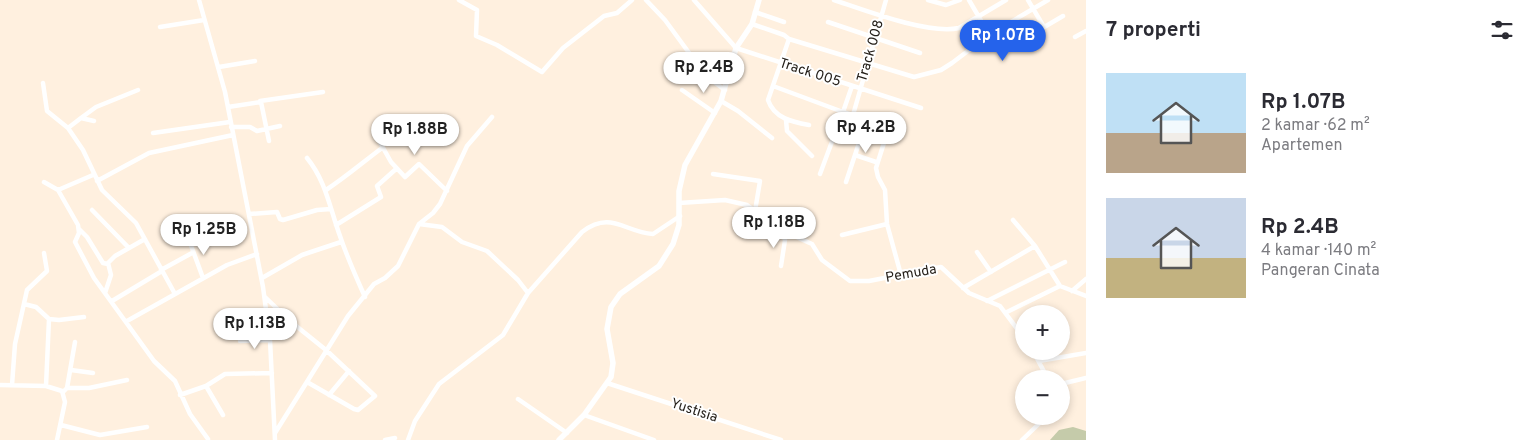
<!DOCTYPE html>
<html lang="id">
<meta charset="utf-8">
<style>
body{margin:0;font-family:Overpass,sans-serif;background:#f7f7f7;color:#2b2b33;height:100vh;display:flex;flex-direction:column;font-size:19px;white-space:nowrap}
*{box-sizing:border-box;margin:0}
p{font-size:16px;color:#7c7c81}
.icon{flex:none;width:28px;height:28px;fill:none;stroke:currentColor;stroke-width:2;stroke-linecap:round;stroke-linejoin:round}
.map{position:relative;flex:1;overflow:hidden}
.details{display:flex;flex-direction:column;background:#fff;width:450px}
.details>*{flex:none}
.buttons{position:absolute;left:1015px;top:305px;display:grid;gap:10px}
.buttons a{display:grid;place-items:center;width:55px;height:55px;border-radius:50%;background:#fff;box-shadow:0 2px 8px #0003;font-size:25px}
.price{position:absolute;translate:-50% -42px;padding:0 11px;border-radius:18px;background:#fff;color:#222;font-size:16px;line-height:32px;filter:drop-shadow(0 1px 2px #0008)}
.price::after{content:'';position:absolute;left:50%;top:30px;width:15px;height:11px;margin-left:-8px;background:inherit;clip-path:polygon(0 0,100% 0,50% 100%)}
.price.current{background:#2563eb;color:#fff}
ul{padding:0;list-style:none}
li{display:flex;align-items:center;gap:15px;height:125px;padding:0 20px}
li span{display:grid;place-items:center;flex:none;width:140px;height:100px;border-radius:0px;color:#555}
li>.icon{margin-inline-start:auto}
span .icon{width:60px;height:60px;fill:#fffc;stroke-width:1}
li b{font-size:21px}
h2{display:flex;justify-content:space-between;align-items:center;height:60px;padding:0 20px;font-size:21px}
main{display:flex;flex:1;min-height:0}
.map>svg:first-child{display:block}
.green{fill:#c5cbaa}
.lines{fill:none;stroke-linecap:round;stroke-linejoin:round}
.minor{stroke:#fff;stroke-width:4.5}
.tertiary{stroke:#fff;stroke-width:5.5}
.labels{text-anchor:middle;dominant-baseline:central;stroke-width:4;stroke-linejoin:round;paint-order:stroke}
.street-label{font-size:14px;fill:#26211b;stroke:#fff}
</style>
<main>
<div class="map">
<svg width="1086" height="440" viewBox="0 0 1086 440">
<rect width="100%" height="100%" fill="#fff0df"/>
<path class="green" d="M1073,427L1086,431V440H1050L1059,430Z"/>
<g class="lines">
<path class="minor" d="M199,0L225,92L263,287L270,340L275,440
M459,0L477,10L476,36L497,45L542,72L563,48L604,16L617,13L632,0
M646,0L665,20L706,76L725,90
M694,0L736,48L921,108
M834,0C864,10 929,35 959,28L1006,0
M928,0L946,5L960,0
M969,0L1000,53L1063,16
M1028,0L1044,27
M755,12L784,22
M828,22L920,53
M752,24L784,35L789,39
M160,27L204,20
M1075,37L1086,31
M219,67L255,61
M43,83L47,111L68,128L83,150L102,190L136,223L175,294
M773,86L843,112L852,86
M682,90L715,113
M260,101L323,92
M721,101L738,111L772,138
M228,107L261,102L269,141
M853,115L886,0
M81,118L96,107L138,90
M786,120L787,131L812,156
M809,125C792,122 774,118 768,100L789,39L914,77L941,70L952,63L989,35L1048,0
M231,127H250L257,131L280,126
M389,127L377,137L391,162L405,177L419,164L447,191
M889,127L876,168L878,177L885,190L887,224L901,275
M68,128L81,118L94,121
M153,133L230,122
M855,155L876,162
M307,158C326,181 330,209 340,236C347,257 356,277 365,297
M713,174L760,181L755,211
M820,174L843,112L902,132
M97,181L149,153L233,135
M44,182L58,190L78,225L79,233L75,242L94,278L154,361L175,381L190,414L208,439
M846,182L867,119
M58,190L93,175
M326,190C346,177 363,162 382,148
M679,203L725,200L747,205L781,230L812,244L822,260L850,281H869L941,267L969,293L1000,306L1024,338
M92,210L128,247
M249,214L277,212L280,219L283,220L317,210L331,209
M761,217V234
M1013,220L1035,246L1060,286L1086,296
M336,225L381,197L377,186L396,169
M79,229L87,237L103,263L108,264
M842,235L887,224
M189,240L203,278
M977,252L991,272
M781,266L785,240L781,230
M161,270L192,253
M262,278L302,255L341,242
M963,288L1035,246
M1072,291L1086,279
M105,293L111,275L108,263L115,256L145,239
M528,293L582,232C611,210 624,232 653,234L680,216
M265,297L290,321L326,350L375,396L358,410L354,409L307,382
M112,301L162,271
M987,301L1065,262
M24,304L36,307L49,319L46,386
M1007,312L1060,286
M49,319L59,320L84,317
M127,321L227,265L257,254
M240,341L270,340
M1033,351L1048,379
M1039,361L1086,353
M71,370L93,373
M607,383L781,440
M1061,384L1086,378
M0,385L46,386L62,391L65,402L57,440
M12,385L15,344L27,290L47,271L44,253
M206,386L223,415
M67,388L75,342
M63,392L67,388H89L127,380
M180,395L206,386L225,374L272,373
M329,395L349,371
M518,399L567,433
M584,415L654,440
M61,425L100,435L147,427
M275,433L348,316L374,284L385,278L398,266L419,224L433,213L440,204L467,146L492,117
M385,440L395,438
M408,440L415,421L439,384L503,335L528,293L518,280L487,251L462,242L442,227L419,224
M1022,440L1047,416"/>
<path class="tertiary" d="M559,440L584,415L611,377L613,363L607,329L611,307L620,294L659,266L673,244L679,225V191L685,165L721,101L736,48L752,24L759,0"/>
</g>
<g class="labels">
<g class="street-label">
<text transform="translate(871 51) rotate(-74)">Track 008</text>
<text transform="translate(810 73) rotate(18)">Track 005</text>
<text transform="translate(911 274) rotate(-10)">Pemuda</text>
<text transform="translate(694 411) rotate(18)">Yustisia</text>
</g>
</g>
</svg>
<div class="buttons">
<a>+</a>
<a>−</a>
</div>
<b class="price current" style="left:1003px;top:62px">Rp 1.07B</b>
<b class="price" style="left:704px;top:94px">Rp 2.4B</b>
<b class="price" style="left:866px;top:154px">Rp 4.2B</b>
<b class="price" style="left:415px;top:156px">Rp 1.88B</b>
<b class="price" style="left:774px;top:249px">Rp 1.18B</b>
<b class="price" style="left:204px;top:256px">Rp 1.25B</b>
<b class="price" style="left:255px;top:350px">Rp 1.13B</b>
</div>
<section class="details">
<h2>7 properti<svg class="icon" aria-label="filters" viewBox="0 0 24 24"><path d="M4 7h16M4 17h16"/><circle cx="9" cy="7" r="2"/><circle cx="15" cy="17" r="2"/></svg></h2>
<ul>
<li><span style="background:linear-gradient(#bfe0f5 60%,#b9a48a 0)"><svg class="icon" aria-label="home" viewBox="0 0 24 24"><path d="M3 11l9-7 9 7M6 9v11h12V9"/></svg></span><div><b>Rp 1.07B</b><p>2 kamar · 62 m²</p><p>Apartemen</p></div></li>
<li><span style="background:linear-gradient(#c9d6e8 60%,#c2b280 0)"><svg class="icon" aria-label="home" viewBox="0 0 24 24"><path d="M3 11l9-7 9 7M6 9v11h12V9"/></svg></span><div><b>Rp 2.4B</b><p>4 kamar · 140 m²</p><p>Pangeran Cinata</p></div></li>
</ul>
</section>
</main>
